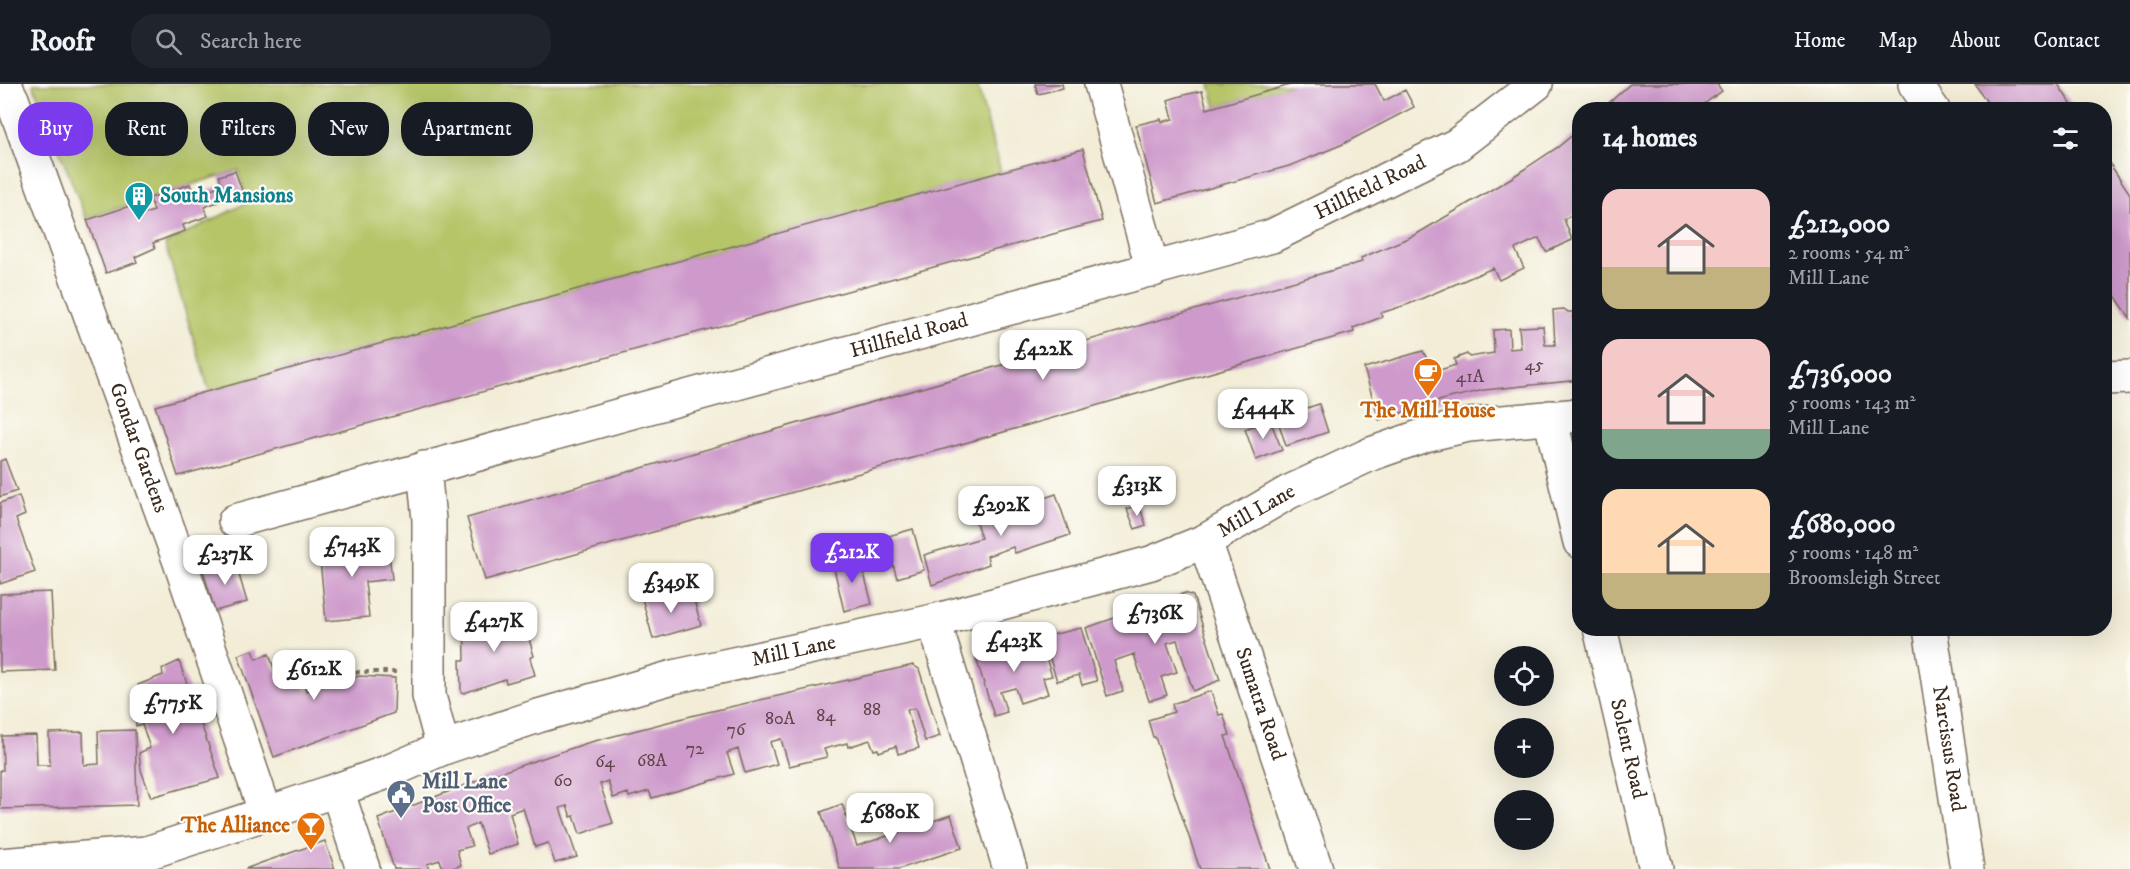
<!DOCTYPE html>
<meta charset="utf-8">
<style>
body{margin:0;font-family:"IM FELL DW Pica",serif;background:#20242c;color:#f1f3f6;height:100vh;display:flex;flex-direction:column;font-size:22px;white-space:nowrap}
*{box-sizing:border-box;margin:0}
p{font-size:20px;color:#9ea1a6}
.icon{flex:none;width:33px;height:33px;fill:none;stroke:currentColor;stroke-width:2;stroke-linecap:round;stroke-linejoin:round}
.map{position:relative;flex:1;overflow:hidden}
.sheet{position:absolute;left:1572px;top:18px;width:540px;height:534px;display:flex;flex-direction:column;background:#171b24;border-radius:24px;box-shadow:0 6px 24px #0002}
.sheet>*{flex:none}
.top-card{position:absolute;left:18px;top:18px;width:570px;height:54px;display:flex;gap:12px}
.fabs{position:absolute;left:1494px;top:562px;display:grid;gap:12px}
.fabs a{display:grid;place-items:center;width:60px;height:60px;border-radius:50%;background:#171b24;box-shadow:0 6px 24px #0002;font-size:30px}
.price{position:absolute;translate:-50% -51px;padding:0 14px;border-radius:12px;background:#fff;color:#222;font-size:20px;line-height:39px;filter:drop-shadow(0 2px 3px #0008)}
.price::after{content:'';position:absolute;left:50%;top:36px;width:18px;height:14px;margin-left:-9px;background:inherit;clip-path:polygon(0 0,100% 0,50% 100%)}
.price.active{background:#7c3aed;color:#fff}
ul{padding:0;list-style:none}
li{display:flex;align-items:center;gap:18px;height:150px;padding:0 30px}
li span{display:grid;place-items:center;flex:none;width:168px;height:120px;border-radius:18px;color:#555}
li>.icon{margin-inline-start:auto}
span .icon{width:72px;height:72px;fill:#fffc;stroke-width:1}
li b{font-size:26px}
h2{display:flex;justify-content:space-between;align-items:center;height:72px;padding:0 30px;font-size:26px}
.tag{padding:0 21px;border-radius:24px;background:#171b24;box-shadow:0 6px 24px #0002;font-size:21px;line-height:54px}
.tag.active{background:#7c3aed;color:#fff}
header{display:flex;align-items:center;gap:36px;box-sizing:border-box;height:84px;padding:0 30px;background:#171b24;border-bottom:2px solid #363941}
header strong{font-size:28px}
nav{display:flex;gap:33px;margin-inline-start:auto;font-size:21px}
.search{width:420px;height:54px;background:#20242c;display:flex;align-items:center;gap:15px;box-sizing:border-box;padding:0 21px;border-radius:24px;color:#9ea1a6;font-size:22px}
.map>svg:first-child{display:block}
.green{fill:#b5c567;stroke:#787842;stroke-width:1.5}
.building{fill:#ce9acb}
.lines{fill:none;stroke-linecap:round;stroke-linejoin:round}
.minor-casing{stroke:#7b6e5f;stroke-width:36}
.tertiary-casing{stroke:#7b6e5f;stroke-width:36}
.path{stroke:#7b6e5f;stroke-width:4;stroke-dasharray:4.5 4.5;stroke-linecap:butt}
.minor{stroke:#fff;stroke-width:33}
.tertiary{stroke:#fff;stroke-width:33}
.labels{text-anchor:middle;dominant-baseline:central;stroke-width:4.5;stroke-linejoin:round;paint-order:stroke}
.number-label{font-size:18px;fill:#604649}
.street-label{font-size:21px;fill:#3b2a1e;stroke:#fdfcf7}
.culture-label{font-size:21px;font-weight:bold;fill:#0d838f;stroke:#fdfcf7;text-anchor:start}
.food-label{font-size:21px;font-weight:bold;fill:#c56008;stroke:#fdfcf7}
.service-label{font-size:21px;font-weight:bold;fill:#4e5e75;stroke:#fdfcf7;text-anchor:start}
</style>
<header>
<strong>Roofr</strong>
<div class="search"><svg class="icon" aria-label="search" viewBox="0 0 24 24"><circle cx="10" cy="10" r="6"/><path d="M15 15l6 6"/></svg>Search here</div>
<nav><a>Home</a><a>Map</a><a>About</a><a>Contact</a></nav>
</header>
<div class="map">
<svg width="2130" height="785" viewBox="0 0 2130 785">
<rect width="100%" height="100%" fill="#fdfcf7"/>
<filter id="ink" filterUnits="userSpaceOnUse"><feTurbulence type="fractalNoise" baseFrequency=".0167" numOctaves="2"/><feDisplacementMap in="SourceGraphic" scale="12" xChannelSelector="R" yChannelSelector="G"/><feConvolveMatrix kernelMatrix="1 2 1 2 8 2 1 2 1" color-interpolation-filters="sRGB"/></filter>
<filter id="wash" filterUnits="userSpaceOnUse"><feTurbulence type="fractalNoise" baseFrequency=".008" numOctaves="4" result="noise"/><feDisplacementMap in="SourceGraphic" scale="24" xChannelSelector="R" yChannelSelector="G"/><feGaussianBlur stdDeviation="1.35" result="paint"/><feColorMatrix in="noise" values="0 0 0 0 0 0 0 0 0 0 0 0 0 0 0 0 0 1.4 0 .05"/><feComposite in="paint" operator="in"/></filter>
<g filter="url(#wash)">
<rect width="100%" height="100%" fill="#f3edd7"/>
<path class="green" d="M33,0H977L1001,88L209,307L165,160L248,118L238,86L86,134Z
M1210,0H1293L1216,23Z"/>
<g id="blocks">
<path class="building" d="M1035,0H1062L1063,4L1038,10Z
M1293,0H1375L1384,17L1405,6L1414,23L1341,61L1289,82L1157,119L1136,41L1161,35L1162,38L1173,35L1168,16L1184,11L1202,7L1207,25Z
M1630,0H1717L1722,7L1700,23L1701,26H1601Z
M1975,0H2058L2075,26H1992Z
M1580,45V127L1564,135L1572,156L1546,168L1539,154L1515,165L1524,184L1499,196L1493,184L1409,220L1381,229L1382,233L1353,244L1354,248L485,496L467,434L1362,178L1361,174L1415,151L1511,94L1558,63Z
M1083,65L1102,137L1075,144L178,392L155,322Z
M2104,71L2130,110V234L2104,195Z
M235,87L243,109L204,123L208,132L183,141L185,147L153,159L155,164L135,173L137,178L106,189L87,136L139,119L143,130L154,127L150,114L190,100L194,111L222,101L219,92Z
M1564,225L1568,228H1573V234L1580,233V296L1484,306L1445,315L1379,336L1364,284L1423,267L1433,288L1456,281L1454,275L1467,270L1469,273L1494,269L1493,246L1509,245L1510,265L1521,264L1519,243L1543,242L1545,261H1555L1553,226Z
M1319,320L1328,348L1286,362L1278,337L1296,330L1295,328Z
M1270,336L1282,366L1256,376L1245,345Z
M5,375L17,407L0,413V377Z
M1056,410L1070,451L1015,469L1013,463L987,472L989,480L932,501L924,471L981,454L974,432L1000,423L1002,428Z
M19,412L25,431L16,435L35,488L0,500V419Z
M1139,421L1146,441L1135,445L1127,425Z
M913,445L924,486L897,494L885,453Z
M388,459L392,495L365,498L369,533L326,537L319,466Z
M860,474L872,520L844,527L833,480Z
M235,477L247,518L215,527L203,486Z
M51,508L55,586L0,588V510Z
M664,508L666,515L692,509L701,541L653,555L642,514Z
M1185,509L1193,512L1220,596L1193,607L1177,556L1167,559L1177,588L1161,593L1167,611L1149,617L1134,570L1114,577L1123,607L1107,612L1086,544Z
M495,524L501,543L493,546L494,551L525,541L534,572L530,574L535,591L506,599L505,595L464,609L461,608L460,576H465L464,532Z
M1081,544L1097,597L1082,601L1079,591L1057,597L1043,553Z
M1039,554L1052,592L1043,594L1048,610L1020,619L1015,604L1000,608L1007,628L994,632L976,574L978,570Z
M253,566L256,575L269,570L275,587L297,579L306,607L322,601L313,576L339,568L349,596L359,592L395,594L394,629L274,673L238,571Z
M179,577L220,694L151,713L141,686L139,669L150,664L142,640L136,642V616L144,615L138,601L163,591L162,585Z
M913,581L919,585L940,652L925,657L915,624L907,626L919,664L898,670L896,662L879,668L878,665L874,666L870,656L848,663L847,659L824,665L827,673L789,682L781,655L770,658L777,680L745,689L738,665L727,669L734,690L652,714L649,707L629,713L628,709L613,714L608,697L600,700L613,739L580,750L574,732L571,733L567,722L560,724L577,773L555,779L548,759L535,763L523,724L510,729L518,760L488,770L478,739L466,745L472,762L457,766L461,781L451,785H443L440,776L427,780L429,785H394L378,735L481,695L587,659L695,631Z
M1211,607L1219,631L1223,630L1230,651L1225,652L1270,785H1200L1155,653H1153L1148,636L1174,628L1172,620Z
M135,646L137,721L0,725V686H3L2,652L36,651L37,681H50L49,649L83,648L84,681L99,680L98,647Z
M842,720L857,762L951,731L962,764L899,785H840L821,728Z
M325,757L335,785H245L261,779Z"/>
</g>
</g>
<g filter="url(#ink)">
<use href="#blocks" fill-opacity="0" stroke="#7b6e5f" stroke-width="1.5"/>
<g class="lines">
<g class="minor-casing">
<g id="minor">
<path id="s1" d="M4,0L12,15L180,478L266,730"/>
<path d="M1101,0L1153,186"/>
<path d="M1915,0L1933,26"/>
<path d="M1550,333L1580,458"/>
<path d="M424,384L429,436V612L443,664"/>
<path id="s2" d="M235,437L1272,152L1457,61L1536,0"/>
<path id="s3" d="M1205,457L1316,785"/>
<path d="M934,537L1010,785"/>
<path id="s4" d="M1600,544L1656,785"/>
<path id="s5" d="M1930,544L1967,785"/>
<path d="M337,706L363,785"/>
</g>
</g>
<g class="tertiary-casing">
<g id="tertiary">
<path d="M2104,294L2130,293"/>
<path id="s6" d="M0,781L147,769L337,706L390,687L443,664L538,632L673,593L934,537L1151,479L1205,457L1289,408L1371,370L1425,351L1469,341L1580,331"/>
</g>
</g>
<path class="path" d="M347,592L359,588H398"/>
<use href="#minor" class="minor"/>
<use href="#tertiary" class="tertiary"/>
</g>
</g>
<defs>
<g id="building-pin" transform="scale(1.5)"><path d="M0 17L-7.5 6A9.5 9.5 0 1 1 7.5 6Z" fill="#0f9aa8" stroke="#fdfcf7"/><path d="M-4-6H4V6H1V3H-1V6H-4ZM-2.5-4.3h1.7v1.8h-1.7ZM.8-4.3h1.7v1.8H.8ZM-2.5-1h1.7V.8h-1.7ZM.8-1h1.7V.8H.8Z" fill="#fff"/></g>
<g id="cafe-pin" transform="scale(1.5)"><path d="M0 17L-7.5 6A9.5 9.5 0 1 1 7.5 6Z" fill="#e8710a" stroke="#fdfcf7"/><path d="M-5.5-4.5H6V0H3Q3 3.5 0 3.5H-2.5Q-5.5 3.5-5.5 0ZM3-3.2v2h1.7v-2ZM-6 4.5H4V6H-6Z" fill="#fff"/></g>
<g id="civic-pin" transform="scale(1.5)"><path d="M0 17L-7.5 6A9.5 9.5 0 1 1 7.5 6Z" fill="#5c6f8a" stroke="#fdfcf7"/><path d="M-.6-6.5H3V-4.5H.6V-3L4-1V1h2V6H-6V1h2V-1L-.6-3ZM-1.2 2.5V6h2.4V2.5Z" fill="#fff"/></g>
<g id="bar-pin" transform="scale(1.5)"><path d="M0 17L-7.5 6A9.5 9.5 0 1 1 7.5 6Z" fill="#e8710a" stroke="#fdfcf7"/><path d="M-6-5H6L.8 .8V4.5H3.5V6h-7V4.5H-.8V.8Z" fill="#fff"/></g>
</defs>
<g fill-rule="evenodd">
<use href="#building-pin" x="139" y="112"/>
<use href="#cafe-pin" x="1428" y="288"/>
<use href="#civic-pin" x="401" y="710"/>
<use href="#bar-pin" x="311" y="742"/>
</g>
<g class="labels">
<g class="number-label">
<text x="1534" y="281">45</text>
<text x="1470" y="293">41A</text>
<text x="872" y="626">88</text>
<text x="826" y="632">84</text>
<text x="780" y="635">80A</text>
<text x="736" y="646">76</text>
<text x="695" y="665">72</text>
<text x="652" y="677">68A</text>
<text x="605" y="678">64</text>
<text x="563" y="697">60</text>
</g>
<g class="street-label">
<text stroke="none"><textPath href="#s2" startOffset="1185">Hillfield Road</textPath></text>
<text stroke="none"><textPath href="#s2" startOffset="699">Hillfield Road</textPath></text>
<text stroke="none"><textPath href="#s1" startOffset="388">Gondar Gardens</textPath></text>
<text stroke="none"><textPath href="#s6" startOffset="1312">Mill Lane</textPath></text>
<text stroke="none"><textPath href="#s6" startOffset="826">Mill Lane</textPath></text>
<text stroke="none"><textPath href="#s3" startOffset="172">Sumatra Road</textPath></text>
<text stroke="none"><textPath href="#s4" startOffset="124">Solent Road</textPath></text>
<text stroke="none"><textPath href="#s5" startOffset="122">Narcissus Road</textPath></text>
</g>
<g class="culture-label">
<text x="160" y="112">South Mansions</text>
</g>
<g class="food-label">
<text x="1428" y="327">The Mill House</text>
<text x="290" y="742" text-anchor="end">The Alliance</text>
</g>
<g class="service-label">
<text x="422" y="698">Mill Lane<tspan x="422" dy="24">Post Office</tspan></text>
</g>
</g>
</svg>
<div class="fabs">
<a><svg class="icon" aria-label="locate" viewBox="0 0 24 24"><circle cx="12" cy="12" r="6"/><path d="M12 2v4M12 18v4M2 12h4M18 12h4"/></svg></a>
<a>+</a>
<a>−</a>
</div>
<b class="price" style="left:1043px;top:297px">£422K</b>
<b class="price" style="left:1263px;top:356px">£444K</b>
<b class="price" style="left:1137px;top:433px">£313K</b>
<b class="price" style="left:1001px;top:453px">£292K</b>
<b class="price" style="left:352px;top:494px">£743K</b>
<b class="price active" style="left:852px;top:500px">£212K</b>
<b class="price" style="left:225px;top:502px">£237K</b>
<b class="price" style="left:671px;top:530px">£349K</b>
<b class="price" style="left:1155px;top:561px">£736K</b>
<b class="price" style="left:494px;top:569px">£427K</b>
<b class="price" style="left:1014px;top:589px">£423K</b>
<b class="price" style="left:314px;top:617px">£612K</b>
<b class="price" style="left:173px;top:651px">£775K</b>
<b class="price" style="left:890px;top:760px">£680K</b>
<div class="top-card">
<a class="tag active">Buy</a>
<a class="tag">Rent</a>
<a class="tag">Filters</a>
<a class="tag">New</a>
<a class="tag">Apartment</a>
</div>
<section class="sheet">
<h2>14 homes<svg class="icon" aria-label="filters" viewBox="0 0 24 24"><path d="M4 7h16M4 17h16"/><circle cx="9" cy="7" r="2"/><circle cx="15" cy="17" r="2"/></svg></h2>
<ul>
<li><span style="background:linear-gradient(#f6c9c9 65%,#c2b280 0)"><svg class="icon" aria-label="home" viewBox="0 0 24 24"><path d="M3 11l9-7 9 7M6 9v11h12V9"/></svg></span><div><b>£212,000</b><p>2 rooms · 54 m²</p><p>Mill Lane</p></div></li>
<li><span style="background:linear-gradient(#f6c9c9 75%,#7fa58c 0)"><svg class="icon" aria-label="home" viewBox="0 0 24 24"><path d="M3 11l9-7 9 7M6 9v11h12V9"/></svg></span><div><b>£736,000</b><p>5 rooms · 143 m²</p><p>Mill Lane</p></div></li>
<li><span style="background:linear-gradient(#ffd9b3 70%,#c2b280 0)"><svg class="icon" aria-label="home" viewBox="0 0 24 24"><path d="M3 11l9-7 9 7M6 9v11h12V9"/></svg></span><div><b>£680,000</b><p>5 rooms · 148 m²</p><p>Broomsleigh Street</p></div></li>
</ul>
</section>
</div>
